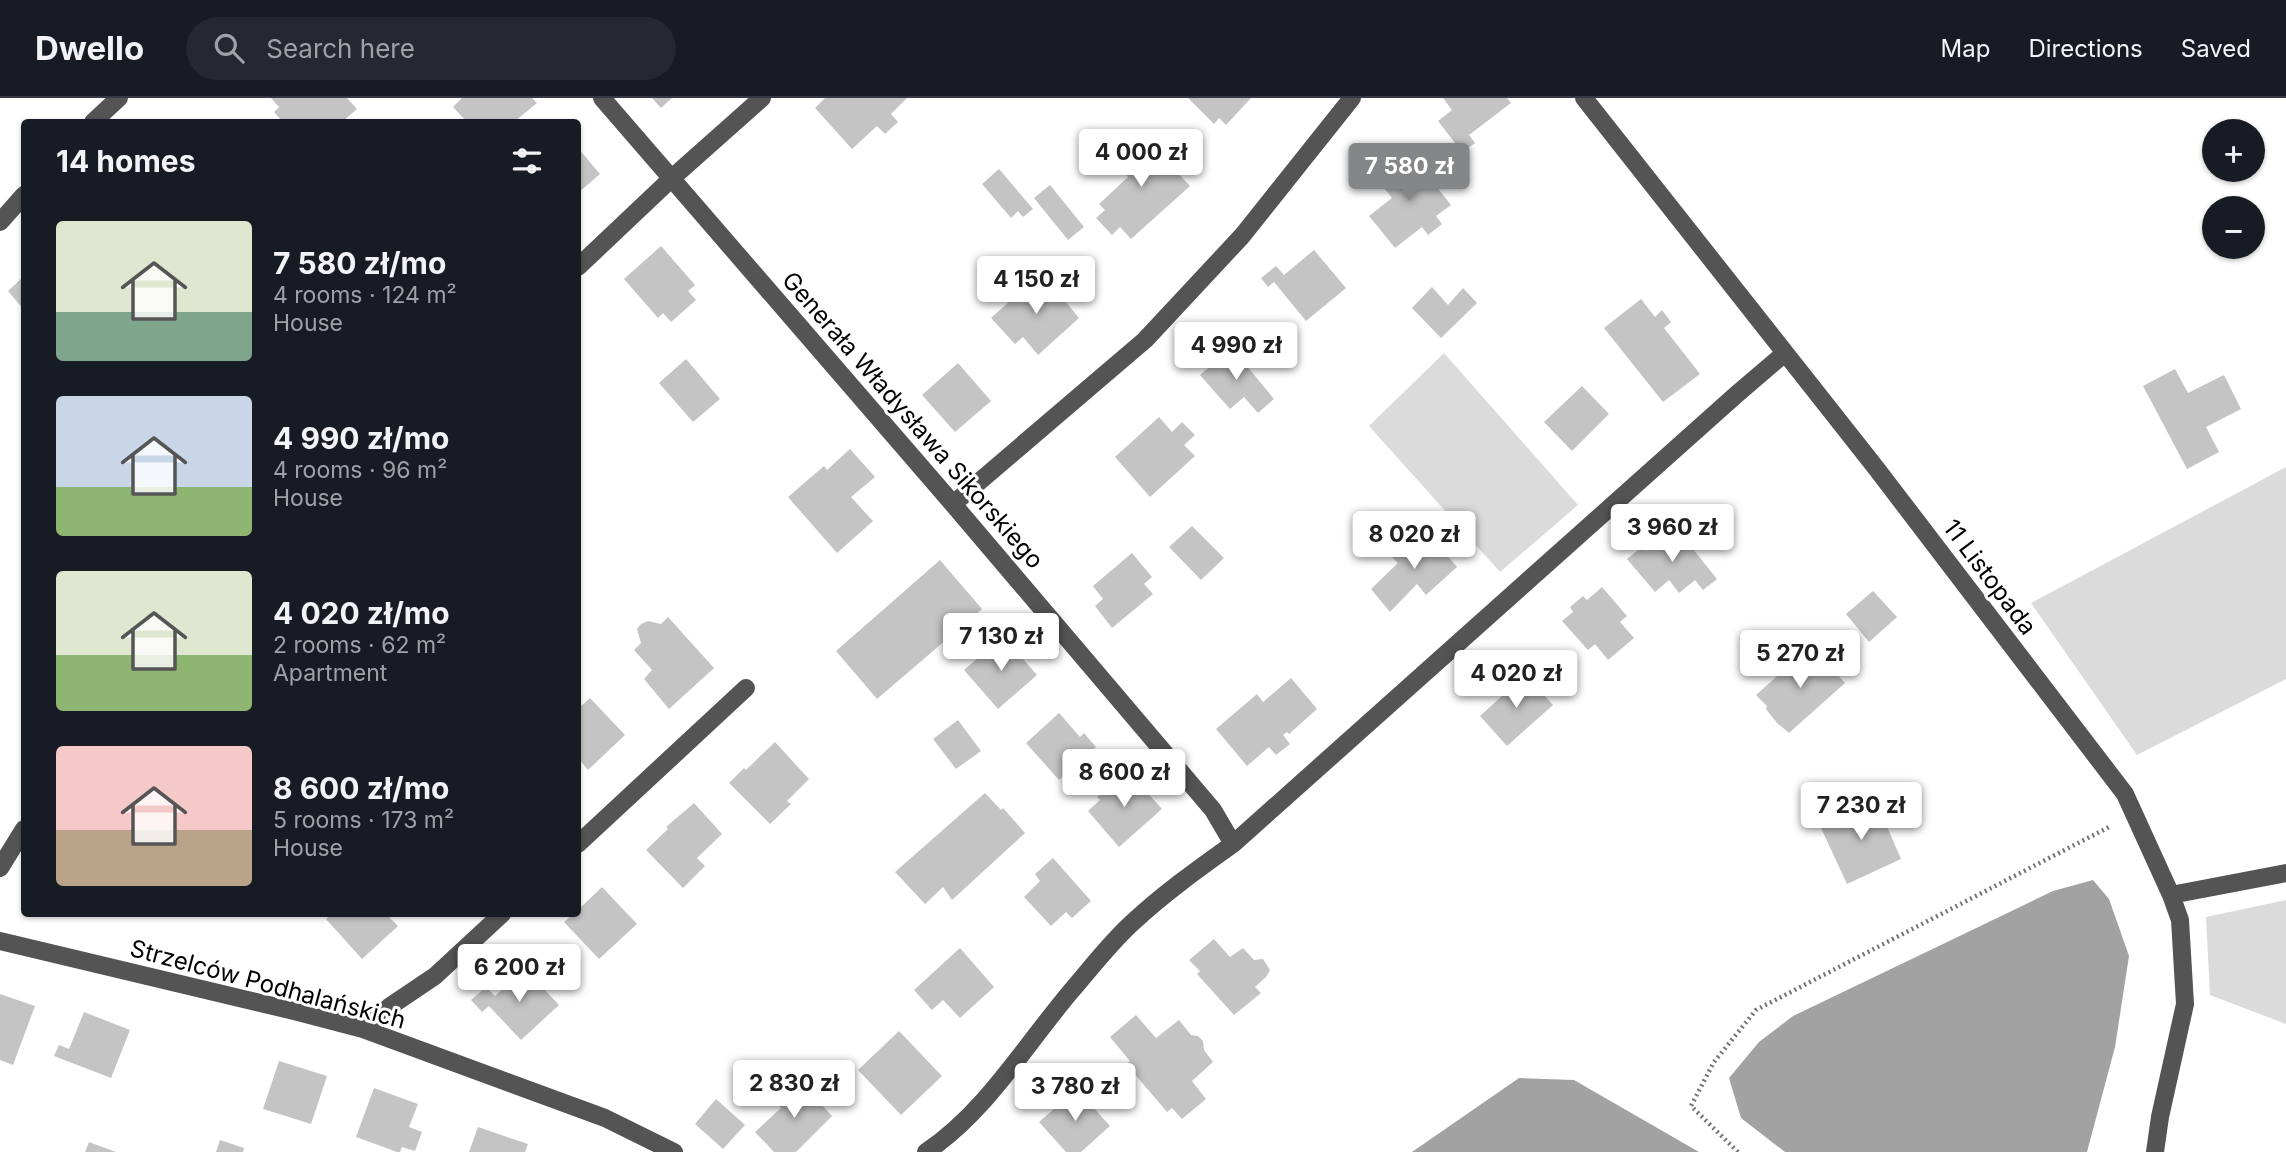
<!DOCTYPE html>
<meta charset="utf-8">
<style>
body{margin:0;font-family:Inter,sans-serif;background:#242831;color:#f1f3f6;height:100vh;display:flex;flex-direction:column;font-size:26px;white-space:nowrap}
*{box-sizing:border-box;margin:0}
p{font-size:23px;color:#9ea1a6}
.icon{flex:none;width:38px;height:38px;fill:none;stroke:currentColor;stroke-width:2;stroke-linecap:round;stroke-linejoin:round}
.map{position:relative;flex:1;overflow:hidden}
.drawer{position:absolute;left:21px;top:21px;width:560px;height:798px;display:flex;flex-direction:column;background:#171b24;border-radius:7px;box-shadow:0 2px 5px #0004}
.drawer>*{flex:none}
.tools{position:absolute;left:2202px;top:21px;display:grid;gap:14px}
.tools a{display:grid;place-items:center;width:63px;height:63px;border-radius:50%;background:#171b24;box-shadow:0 2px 5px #0004;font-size:35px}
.price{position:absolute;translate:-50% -60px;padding:0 16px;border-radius:7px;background:#fff;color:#222;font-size:23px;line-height:46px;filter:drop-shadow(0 2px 4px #0008)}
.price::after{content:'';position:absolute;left:50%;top:42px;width:21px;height:16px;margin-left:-10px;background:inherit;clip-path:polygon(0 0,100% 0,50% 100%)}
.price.on{background:#858687;color:#fff}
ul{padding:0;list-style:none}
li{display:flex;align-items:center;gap:21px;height:175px;padding:0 35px}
li span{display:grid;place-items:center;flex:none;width:196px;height:140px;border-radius:7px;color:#555}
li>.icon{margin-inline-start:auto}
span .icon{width:84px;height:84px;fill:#fffc;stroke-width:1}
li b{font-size:30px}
h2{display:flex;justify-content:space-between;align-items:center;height:84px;padding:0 35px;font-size:30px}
header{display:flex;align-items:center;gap:42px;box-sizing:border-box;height:98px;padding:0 35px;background:#171b24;border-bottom:2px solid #363941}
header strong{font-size:33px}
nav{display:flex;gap:38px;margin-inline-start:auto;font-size:24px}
.search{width:490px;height:63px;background:#242831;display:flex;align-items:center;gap:18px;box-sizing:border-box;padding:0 24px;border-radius:38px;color:#9ea1a6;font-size:26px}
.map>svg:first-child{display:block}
.green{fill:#dbdbdb}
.water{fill:#a2a2a2}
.building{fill:#c4c4c4}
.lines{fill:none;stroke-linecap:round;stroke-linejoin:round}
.path{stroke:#767676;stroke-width:4.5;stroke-dasharray:2 3.5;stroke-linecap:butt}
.minor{stroke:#545454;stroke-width:18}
.labels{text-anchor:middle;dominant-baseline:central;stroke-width:6;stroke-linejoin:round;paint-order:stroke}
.street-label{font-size:24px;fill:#000;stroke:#fff}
</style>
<header>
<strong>Dwello</strong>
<div class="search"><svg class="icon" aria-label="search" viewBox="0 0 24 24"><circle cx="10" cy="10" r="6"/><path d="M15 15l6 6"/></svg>Search here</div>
<nav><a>Map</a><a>Directions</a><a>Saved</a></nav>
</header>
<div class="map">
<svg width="2286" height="1054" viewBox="0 0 2286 1054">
<rect width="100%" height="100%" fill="#fff"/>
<path class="green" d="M1444,255L1578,407L1500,474L1369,328Z
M2286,369V581L2137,657L2031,505Z
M2286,802V926L2210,897L2206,819Z"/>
<path class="water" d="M2093,782L2109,801L2129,858L2115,949L2087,1054H1785L1741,1020L1729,980L1759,944L1793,918L2053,793Z
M1519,980L1574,982L1699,1054H1412Z"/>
<path class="building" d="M271,0H347L357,11L342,24H294L291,21L283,24L274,14L279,9Z
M462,0H532L537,5L514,24H467L453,9Z
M652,0H672L661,10Z
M825,0H907L891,16L898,24L885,36L877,28L852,51L815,10Z
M1188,0H1251L1226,27L1219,20L1214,26Z
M1443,0H1507L1511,5L1469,37L1475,45L1462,54L1438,23L1452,12Z
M1130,40L1142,53L1150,45L1165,61L1168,57L1180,70L1176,73L1190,88L1131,141L1120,129L1112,137L1096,120L1105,112L1099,106L1128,79L1109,59Z
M578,50L600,76L578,95Z
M1405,60L1411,69L1417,64L1451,107L1436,118L1442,126L1428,137L1422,129L1395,150L1369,118L1392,100L1377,81Z
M999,71L1033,111L1023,119L1018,113L1011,120L982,86Z
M1050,87L1084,129L1068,142L1034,100Z
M661,148L695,187L688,193L696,202L671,224L663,215L658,220L624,181Z
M1314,152L1346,190L1306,223L1274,184L1268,189L1261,180L1276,168L1284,177Z
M1039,177L1052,195L1056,192L1079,220L1038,257L1023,239L1015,246L991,220Z
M24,178V212L8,193Z
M1432,189L1448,207L1463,190L1477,205L1441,240L1412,210Z
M1641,201L1655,219L1662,212L1671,224L1664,230L1700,276L1663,304L1604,230Z
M1232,250L1274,301L1258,315L1244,299L1230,311L1200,277Z
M686,261L720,301L693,324L659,285Z
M958,265L991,303L955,334L922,297Z
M2175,271L2188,295L2224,277L2241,311L2206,329L2219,354L2187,371L2143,288Z
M1582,288L1609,316L1572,353L1544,324Z
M1159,319L1172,334L1182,324L1195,337L1184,347L1195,358L1150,399L1115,359Z
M850,351L875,379L851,399L873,423L837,455L788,399L824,368L827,372Z
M1192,428L1224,460L1201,482L1169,449Z
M1676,430L1717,481L1703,492L1695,482L1679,495L1669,482L1655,494L1627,461L1643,448L1646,453Z
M1425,431L1457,469L1426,497L1417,486L1390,514L1371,491L1398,465L1392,459Z
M1132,455L1152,479L1144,486L1153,496L1112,530L1095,508L1103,501L1093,488Z
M940,462L982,511L877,601L836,553Z
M1602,489L1627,518L1620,524L1634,540L1608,562L1595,546L1588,552L1562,523L1573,514L1570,509L1583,498L1587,502Z
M1873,493L1897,519L1869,544L1846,516Z
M668,519L714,570L669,611L644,581L652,572L634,552L641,545L637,531L641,526L648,523L661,526Z
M1003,538L1037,577L998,611L964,572Z
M1811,548L1845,585L1789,635L1777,625L1766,611L1767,608L1756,597Z
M1525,577L1553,607L1507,648L1480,618Z
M1291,580L1317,611L1289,636L1287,634L1283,637L1290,646L1276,657L1269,649L1247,668L1216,631L1257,596L1263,604Z
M590,600L625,637L588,672L578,660V611Z
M1059,615L1080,639L1084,635L1096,649L1059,682L1026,645Z
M958,622L981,653L956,671L933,641Z
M775,644L809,681L787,703L791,706L770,726L729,685L744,670L746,672Z
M1127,672L1162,711L1119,749L1088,713L1100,702L1097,699Z
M985,695L1001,712L1003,710L1025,735L952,802L943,789L925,806L895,774Z
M1876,703L1901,761L1847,786L1820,728Z
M694,705L722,736L697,760L705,768L683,790L646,752L668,731L666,729Z
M1053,760L1091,803L1072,820L1066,814L1051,828L1024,799L1040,783L1035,776Z
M602,789L637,826L599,861L564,824L573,816H578V812Z
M332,816H386L398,828L362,861L326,821Z
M1214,841L1230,859L1243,850L1254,862L1263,861L1270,872L1266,879L1255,889L1261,895L1234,917L1197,876L1200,873L1189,862Z
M960,850L994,889L960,920L943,902L932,912L914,892Z
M525,871L559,907L521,942L489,908L482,914L471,902L486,889L495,898Z
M0,896L35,908L13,967L0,962Z
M84,914L130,932L111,980L54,958L59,947L69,951Z
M1136,917L1156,940L1179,922L1191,937L1198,938L1203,943L1204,952L1213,964L1192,983L1206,1001L1182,1021L1172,1010L1167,1014L1126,966L1130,963L1110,939Z
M899,933L942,978L901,1017L858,972Z
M279,963L327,978L311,1026L263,1011Z
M797,980L832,1018L796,1054H774L755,1034L781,1010L774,1002Z
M374,990L418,1006L409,1029L422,1034L415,1053L402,1049L400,1054H397L356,1039Z
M1077,991L1110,1028L1081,1054H1066L1039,1024Z
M716,1001L745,1027L723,1051L695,1026Z
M478,1029L528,1046L525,1054H469Z
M220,1042L244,1050L243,1054H216Z
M89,1044L116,1054H85Z"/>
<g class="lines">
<path class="path" d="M1738,1054L1691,1008L1714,964L1756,912L2111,728"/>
<path class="minor" d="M602,0L953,406L1213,712L1233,746
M1584,0L1876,370L2125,696L2171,797L2180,822L2185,906L2160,1019L2155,1054
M93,24L119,0
M0,124L24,97
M578,169L672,80L762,0
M953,406L1145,242L1242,138L1352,0
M578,746L746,590
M0,770L24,731
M2171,797L2286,775
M0,843L294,913L363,931L605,1020L674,1054
M363,931L389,909L435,878L502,816
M926,1054C986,1014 1026,946 1072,892C1091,870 1110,845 1132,825C1163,796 1198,771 1233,746L1737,296L1785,255"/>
</g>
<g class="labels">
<g class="street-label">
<text transform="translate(913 322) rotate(49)">Generała Władysława Sikorskiego</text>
<text transform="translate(1990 479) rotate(53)">11 Listopada</text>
<text transform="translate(268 886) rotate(15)">Strzelców Podhalańskich</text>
</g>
</g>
</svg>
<div class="tools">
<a>+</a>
<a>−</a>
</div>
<b class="price" style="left:1141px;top:91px">4 000 zł</b>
<b class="price on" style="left:1409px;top:105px">7 580 zł</b>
<b class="price" style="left:1036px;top:218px">4 150 zł</b>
<b class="price" style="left:1236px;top:284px">4 990 zł</b>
<b class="price" style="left:1672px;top:466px">3 960 zł</b>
<b class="price" style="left:1414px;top:473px">8 020 zł</b>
<b class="price" style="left:1001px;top:575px">7 130 zł</b>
<b class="price" style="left:1800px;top:592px">5 270 zł</b>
<b class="price" style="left:1516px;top:612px">4 020 zł</b>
<b class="price" style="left:1124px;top:711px">8 600 zł</b>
<b class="price" style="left:1861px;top:744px">7 230 zł</b>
<b class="price" style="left:519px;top:906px">6 200 zł</b>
<b class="price" style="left:794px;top:1022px">2 830 zł</b>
<b class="price" style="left:1075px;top:1025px">3 780 zł</b>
<section class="drawer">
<h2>14 homes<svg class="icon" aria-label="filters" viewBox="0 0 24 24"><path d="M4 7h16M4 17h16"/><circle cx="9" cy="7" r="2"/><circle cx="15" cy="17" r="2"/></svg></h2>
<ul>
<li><span style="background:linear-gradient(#dfe7d0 65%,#7fa58c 0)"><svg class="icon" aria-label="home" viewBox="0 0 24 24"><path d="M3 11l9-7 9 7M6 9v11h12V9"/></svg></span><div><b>7 580 zł/mo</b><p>4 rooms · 124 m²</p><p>House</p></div></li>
<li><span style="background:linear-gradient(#c9d6e8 65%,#8fb573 0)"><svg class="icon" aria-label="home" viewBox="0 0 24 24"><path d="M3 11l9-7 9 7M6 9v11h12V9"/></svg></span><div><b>4 990 zł/mo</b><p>4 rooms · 96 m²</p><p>House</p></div></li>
<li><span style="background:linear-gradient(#dfe7d0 60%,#8fb573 0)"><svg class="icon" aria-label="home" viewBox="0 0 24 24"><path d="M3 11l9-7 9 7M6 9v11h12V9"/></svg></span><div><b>4 020 zł/mo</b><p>2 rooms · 62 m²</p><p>Apartment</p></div></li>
<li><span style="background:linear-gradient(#f6c9c9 60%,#b9a48a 0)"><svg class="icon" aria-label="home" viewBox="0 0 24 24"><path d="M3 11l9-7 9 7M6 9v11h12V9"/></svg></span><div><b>8 600 zł/mo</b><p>5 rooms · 173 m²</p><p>House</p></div></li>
</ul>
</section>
</div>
